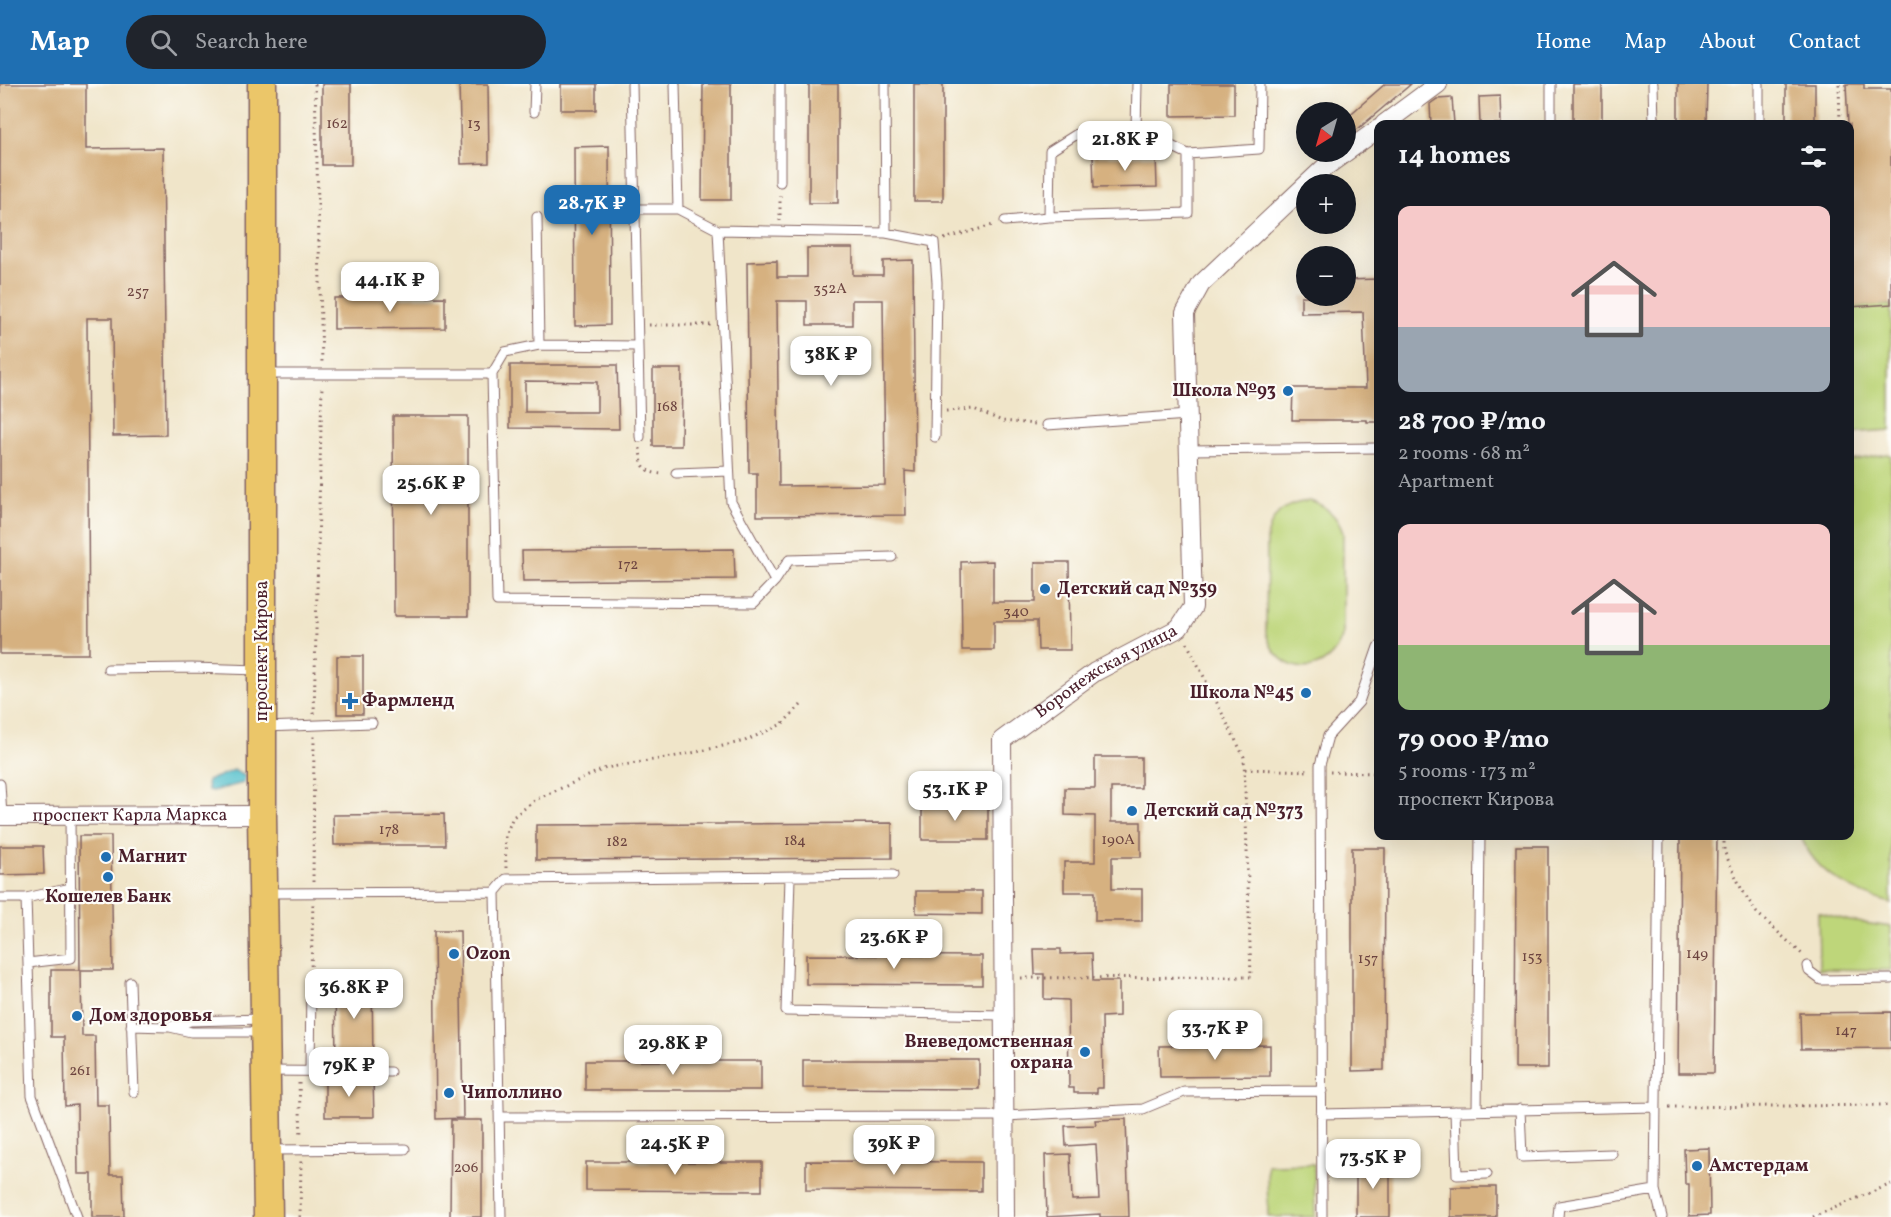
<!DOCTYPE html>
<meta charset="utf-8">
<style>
body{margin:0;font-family:Vollkorn,serif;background:#20242c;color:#f1f3f6;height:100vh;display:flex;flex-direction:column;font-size:22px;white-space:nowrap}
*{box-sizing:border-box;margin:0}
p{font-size:20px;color:#9ea1a6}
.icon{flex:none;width:33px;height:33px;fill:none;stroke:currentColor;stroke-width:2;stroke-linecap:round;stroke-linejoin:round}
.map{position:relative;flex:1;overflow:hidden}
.details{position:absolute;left:1374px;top:36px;width:480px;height:720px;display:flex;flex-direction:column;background:#171b24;border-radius:12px;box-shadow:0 6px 24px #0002}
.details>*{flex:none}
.needle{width:39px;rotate:217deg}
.fabs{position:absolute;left:1296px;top:18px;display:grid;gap:12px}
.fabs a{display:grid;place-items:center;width:60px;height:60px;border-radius:50%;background:#171b24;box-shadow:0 6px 24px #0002;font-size:30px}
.price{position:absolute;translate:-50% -51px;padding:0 14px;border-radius:12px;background:#fff;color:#222;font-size:20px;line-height:39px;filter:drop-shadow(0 2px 3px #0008)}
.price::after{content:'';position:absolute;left:50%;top:36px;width:18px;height:14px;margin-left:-9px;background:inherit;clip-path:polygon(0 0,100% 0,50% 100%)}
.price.selected{background:#1f6fb2;color:#fff}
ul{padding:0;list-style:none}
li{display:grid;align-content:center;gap:12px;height:318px;padding:0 24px}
li span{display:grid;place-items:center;height:186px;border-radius:12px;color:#555}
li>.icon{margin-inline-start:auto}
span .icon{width:108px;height:108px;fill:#fffc;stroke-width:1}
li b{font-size:26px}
h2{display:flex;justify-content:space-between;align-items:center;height:72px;padding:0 24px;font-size:26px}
header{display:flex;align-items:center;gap:36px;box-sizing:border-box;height:84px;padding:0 30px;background:#1f6fb2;color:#fff}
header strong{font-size:28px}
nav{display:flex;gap:33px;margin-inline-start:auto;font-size:21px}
.search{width:420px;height:54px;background:#20242c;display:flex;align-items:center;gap:15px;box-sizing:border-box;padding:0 21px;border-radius:33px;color:#9ea1a6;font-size:22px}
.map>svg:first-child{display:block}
.green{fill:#bed67a;stroke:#847a52;stroke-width:1.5}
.water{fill:#53c0cc;stroke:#4e707c;stroke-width:1.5}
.building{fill:#d6b180;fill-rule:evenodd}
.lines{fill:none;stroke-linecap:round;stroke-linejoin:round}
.lane-casing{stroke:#846462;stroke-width:11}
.street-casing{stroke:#846462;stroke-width:20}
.primary-casing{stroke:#846462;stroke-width:31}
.path{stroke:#846462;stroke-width:3;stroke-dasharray:1.5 4.5;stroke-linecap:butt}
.lane{stroke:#fff;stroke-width:9}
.street{stroke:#fff;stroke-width:18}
.primary{stroke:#ebc669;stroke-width:28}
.poi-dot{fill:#1f6fb2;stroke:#fdfcf7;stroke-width:2}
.labels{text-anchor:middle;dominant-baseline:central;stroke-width:4.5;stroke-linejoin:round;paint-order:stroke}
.number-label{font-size:15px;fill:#6d4440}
.poi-label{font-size:18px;font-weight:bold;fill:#4a1f2b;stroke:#fdfcf7;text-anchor:start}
.street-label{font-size:18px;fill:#4a1f2b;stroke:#fdfcf7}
</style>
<header>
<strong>Map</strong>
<div class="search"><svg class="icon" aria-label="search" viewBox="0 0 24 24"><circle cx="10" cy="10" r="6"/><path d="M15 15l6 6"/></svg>Search here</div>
<nav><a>Home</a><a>Map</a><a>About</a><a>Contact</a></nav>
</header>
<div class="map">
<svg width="1891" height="1133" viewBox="0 0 1891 1133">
<rect width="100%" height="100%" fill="#fdfcf7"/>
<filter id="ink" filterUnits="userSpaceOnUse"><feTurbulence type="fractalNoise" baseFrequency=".0167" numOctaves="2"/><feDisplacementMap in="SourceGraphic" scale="12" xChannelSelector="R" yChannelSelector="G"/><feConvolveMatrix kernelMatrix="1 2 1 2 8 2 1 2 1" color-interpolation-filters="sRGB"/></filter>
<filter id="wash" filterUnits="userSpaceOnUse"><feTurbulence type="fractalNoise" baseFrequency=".008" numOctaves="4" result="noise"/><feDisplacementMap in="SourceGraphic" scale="24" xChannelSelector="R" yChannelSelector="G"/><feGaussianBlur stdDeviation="1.35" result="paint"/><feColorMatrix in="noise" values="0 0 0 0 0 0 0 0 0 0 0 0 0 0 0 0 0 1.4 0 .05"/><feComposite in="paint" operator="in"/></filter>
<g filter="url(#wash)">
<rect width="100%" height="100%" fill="#f0e5c9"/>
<path class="green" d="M1891,221V346L1850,349V223Z
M1887,370L1891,371V819C1855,810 1814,789 1801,752H1850V377Z
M1310,417C1327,423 1337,431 1343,449V550C1330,595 1278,595 1266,549L1267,453C1272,429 1285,419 1310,417Z
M1818,828L1850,837L1891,843V886L1819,885Z
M1314,1080L1315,1133H1268L1267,1081Z"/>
<path class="water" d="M234,686L245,692L244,699L212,707L208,706L207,697Z"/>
<g id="blocks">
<path class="building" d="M0,0H86V65L163,64L166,351L113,352L112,234H87L89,570H0Z
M322,0H351V81H322Z
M459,0H488L489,79L461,80Z
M561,0H596V26H561Z
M703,0H731V116H702Z
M809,0H838V119H809Z
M914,0H943V117H914Z
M1171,0H1234V31L1171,32Z
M1385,0H1411L1346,55V34Z
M1573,0H1602V40H1573Z
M1678,0H1707L1706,40H1678Z
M1786,0H1815V40H1786Z
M1846,0H1864V5H1891V220L1850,223V40H1848Z
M1500,12L1501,40H1480L1479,13Z
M1452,14L1454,40H1431L1430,20L1437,15Z
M609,62L610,241L575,242L574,63Z
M1093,72H1156L1157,103L1094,104Z
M807,164H853V191H883V177L913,176L915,388L905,387L906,431L757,432V389H749L747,178L777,177V193H807ZM852,216H883L885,401L779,402L777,217H807V241H852Z
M1378,195V338H1367V336H1292L1293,304H1366L1363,228L1301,229V212H1346V196Z
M445,213V244L334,245V214Z
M510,281H617L619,345L510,344ZM525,297L597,298V328H525Z
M653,285H682L681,362H653Z
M393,332H468V532H394Z
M734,465L735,495L523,497L522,467Z
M993,477V518H1035V478H1069L1070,566H1038L1037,537H994V566H962L961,478Z
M337,572H363V630H337Z
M1095,673H1141V704H1111V738H1141V773H1112V805H1142V837H1095V808H1064V778H1095V732L1065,731V704H1095Z
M922,719H988V756H922Z
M444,730L445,761H334L333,731Z
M892,739V774L536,776V741Z
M79,752H111L113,886H81L82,952H95L96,1021H109L110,1091H123L124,1133H92V1090H78L77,1021L65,1022L64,953H51V886H80Z
M1680,752H1717L1714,989H1678Z
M0,762H43L44,790L0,791Z
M1516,762H1548V984H1515Z
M1352,764H1385L1384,986L1352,987Z
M916,807H982V830L916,829Z
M434,847H460L463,1034L436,1035Z
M1034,865H1061V870L1092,869L1093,897H1119V932L1102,933L1103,1004H1097V1009H1074V1004H1069L1068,916L1044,915V890H1035Z
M806,871L982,872V901L806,900Z
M335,891H372L373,981H336Z
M1891,928V964L1801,965L1800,929Z
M1270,961V992L1160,993L1159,962Z
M803,976H979V1005L803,1004Z
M585,977H761V1006H585Z
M336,994L373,995L374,1033H325V996Z
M1126,1035L1129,1133H1100V1130L1047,1133L1045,1071L1070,1070L1072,1116L1099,1115L1096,1060L1066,1062L1065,1042L1096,1041L1095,1036Z
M451,1036H482V1133H450Z
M1709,1064L1710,1131L1689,1132V1100H1685L1684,1065Z
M806,1077L981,1078V1107L806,1106Z
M586,1078H762V1107L586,1106Z
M1356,1078L1390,1079V1133H1356Z
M1451,1103H1496V1133H1451Z"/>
</g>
</g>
<g filter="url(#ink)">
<use href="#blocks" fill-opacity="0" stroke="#846462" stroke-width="1.5"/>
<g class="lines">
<g class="lane-casing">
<path id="lane" d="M632,0L638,262L539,261L505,268L492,290L497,517L754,519L775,497
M675,0L678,125
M885,0L886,149
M1551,0V40
M1653,0L1654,40
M1759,0V40
M534,28L535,0
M1136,45L1137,0
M780,98V0
M635,125H678L718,146L886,149L934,158L937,198L935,353
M537,133L539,261
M1049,133L1050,67L1077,50L1136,45L1188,70L1259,65L1260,0
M1005,137L1049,133L1188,129V70
M718,146L731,418L775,497L789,476L892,473
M638,262L640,353
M265,290H492
M1047,341L1188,331
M1189,366L1378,364
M676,389L729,387
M108,585L192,584L260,586
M265,643L372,639
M0,700L2,732
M1659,752L1655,1106L1662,1133
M790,793L786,927L1003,931
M71,804L26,814L32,1012L77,1133
M268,809L495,808
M0,814H26
M28,879L71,874L70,731
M1808,882L1809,887L1821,896L1891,895
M130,898L134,1008
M131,942L168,943L191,937L262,935
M170,943L191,948H261
M268,987L390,988
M310,988L311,899
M1520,1025L1522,1073L1612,1070
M1477,1026L1480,752
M1455,1027L1457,1091L1487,1090
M1321,1030L1655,1023
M500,1033L1005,1032L1143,1025L1184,1008L1322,1007
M270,1066L405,1065
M501,1133L495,808L506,795L893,791
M1322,1133L1320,681L1328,652L1359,618L1378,563
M1558,1133L1559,1122L1655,1106"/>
</g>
<g class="street-casing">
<g id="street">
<path d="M1384,40L1438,0"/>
<path id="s1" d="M0,732L262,731"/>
<path id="s2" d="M1005,1133L1002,656L1095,588L1179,544L1193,523L1185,229L1201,200L1324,84L1378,45"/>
</g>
</g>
<g class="primary-casing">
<path id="primary" d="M262,0V731L268,1133"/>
</g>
<path class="path" d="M315,0L322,279
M1839,0L1840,40
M780,137V110
M944,155L993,141
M649,241H712
M946,327L974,325L1002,337L1036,340
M640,364C641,382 644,389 663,390
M314,630L322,301
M1245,685L1309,687
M1330,688L1378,689
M1724,752V767L1741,804L1756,828L1803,871
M506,784L505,752L513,733L537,715L606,684L683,671L745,657L782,640L801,621
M313,798L314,651
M311,888L313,819
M1021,894L1251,893L1244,673L1187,559
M299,999L301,1053
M1669,1023L1891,1021
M300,1133L301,1077
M1813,1133L1891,1100"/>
<use href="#lane" class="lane"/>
<use href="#street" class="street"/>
<use href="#primary" class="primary"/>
</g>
</g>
<g class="poi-dot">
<circle cx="1288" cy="307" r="6"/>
<circle cx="1045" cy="505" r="6"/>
<circle cx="1306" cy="609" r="6"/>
<path d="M347 608h6v6h6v6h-6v6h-6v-6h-6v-6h6z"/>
<circle cx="1132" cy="727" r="6"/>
<circle cx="106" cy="773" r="6"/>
<circle cx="108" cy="793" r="6"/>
<circle cx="454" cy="870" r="6"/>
<circle cx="77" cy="932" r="6"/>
<circle cx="1085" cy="968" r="6"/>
<circle cx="449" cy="1009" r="6"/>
<circle cx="1697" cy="1082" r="6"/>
</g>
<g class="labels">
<g class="number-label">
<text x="337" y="40">162</text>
<text x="474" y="40">13</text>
<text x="830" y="205">352А</text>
<text x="138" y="208">257</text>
<text x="667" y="323">168</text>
<text x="628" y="481">172</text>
<text x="1016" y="528">340</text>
<text x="389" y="746">178</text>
<text x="1118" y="756">190А</text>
<text x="795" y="757">184</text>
<text x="617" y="758">182</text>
<text x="1697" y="870">149</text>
<text x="1532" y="873">153</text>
<text x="1368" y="875">157</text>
<text x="1846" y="947">147</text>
<text x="80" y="987">261</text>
<text x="466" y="1084">206</text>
</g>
<g class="poi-label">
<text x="1276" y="307" text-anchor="end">Школа №93</text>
<text x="1057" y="505">Детский сад №359</text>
<text x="1294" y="609" text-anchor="end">Школа №45</text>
<text x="362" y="617">Фармленд</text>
<text x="1144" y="727">Детский сад №373</text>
<text x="118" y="773">Магнит</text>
<text x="108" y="813" text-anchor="middle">Кошелев Банк</text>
<text x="466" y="870">Ozon</text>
<text x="89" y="932">Дом здоровья</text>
<text x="1073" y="958" text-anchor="end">Вневедомственная<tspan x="1073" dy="21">охрана</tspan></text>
<text x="461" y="1009">Чиполлино</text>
<text x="1709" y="1082">Амстердам</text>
</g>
<g class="street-label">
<text transform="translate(262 567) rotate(-90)">проспект Кирова</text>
<text stroke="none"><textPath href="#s2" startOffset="602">Воронежская улица</textPath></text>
<text stroke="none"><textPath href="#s1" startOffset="130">проспект Карла Маркса</textPath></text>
</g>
</g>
</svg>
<div class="fabs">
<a><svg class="needle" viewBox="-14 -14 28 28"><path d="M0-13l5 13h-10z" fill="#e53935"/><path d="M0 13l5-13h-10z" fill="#9ea1a6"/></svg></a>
<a>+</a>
<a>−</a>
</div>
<b class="price" style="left:1125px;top:88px">21.8K ₽</b>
<b class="price selected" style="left:592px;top:152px">28.7K ₽</b>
<b class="price" style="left:390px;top:229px">44.1K ₽</b>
<b class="price" style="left:831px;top:303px">38K ₽</b>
<b class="price" style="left:431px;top:432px">25.6K ₽</b>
<b class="price" style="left:955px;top:738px">53.1K ₽</b>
<b class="price" style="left:894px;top:886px">23.6K ₽</b>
<b class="price" style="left:354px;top:936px">36.8K ₽</b>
<b class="price" style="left:1215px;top:977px">33.7K ₽</b>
<b class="price" style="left:673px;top:992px">29.8K ₽</b>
<b class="price" style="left:349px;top:1014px">79K ₽</b>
<b class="price" style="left:675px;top:1092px">24.5K ₽</b>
<b class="price" style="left:894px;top:1092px">39K ₽</b>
<b class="price" style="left:1373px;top:1106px">73.5K ₽</b>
<section class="details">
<h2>14 homes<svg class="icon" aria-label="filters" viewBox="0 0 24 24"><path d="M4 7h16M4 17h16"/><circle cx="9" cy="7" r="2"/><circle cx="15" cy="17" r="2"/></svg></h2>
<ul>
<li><span style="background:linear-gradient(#f6c9c9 65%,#9aa5b1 0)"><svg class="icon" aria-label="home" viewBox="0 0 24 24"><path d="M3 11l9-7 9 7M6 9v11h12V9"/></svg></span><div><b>28 700 ₽/mo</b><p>2 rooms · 68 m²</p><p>Apartment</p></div></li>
<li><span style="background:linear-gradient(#f6c9c9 65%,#8fb573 0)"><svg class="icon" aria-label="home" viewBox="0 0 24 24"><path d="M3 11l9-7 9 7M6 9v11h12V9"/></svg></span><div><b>79 000 ₽/mo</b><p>5 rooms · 173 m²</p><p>проспект Кирова</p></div></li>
</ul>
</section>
</div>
